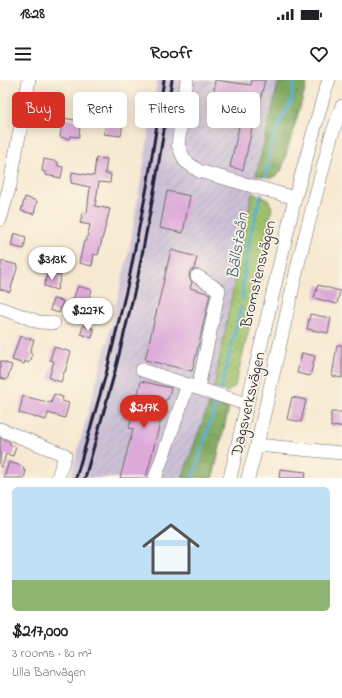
<!DOCTYPE html>
<meta charset="utf-8">
<style>
body{margin:0;font-family:"Indie Flower",sans-serif;background:#f2f2f2;color:#202124;height:100vh;display:flex;flex-direction:column;font-size:15px;white-space:nowrap}
*{box-sizing:border-box;margin:0}
p{font-size:13px;color:#757577}
.icon{flex:none;width:22px;height:22px;fill:none;stroke:currentColor;stroke-width:2;stroke-linecap:round;stroke-linejoin:round}
.map{position:relative;height:398px;overflow:hidden}
.panel{display:flex;flex-direction:column;background:#fff;flex:1}
.panel>*{flex:none}
.banner{position:absolute;left:12px;top:12px;width:318px;height:36px;display:flex;gap:8px}
.price{position:absolute;translate:-50% -34px;padding:0 9px;border-radius:14px;background:#fff;color:#222;font-size:13px;line-height:26px;filter:drop-shadow(0 1px 2px #0008)}
.price::after{content:'';position:absolute;left:50%;top:24px;width:12px;height:9px;margin-left:-6px;background:inherit;clip-path:polygon(0 0,100% 0,50% 100%)}
.price.current{background:#d93025;color:#fff}
ul{padding:0;list-style:none}
li{display:grid;align-content:center;gap:8px;height:212px;padding:0 12px}
li span{display:grid;place-items:center;height:124px;border-radius:6px;color:#555}
li>.icon{margin-inline-start:auto}
span .icon{width:72px;height:72px;fill:#fffc;stroke-width:1}
li b{font-size:17px}
.tag{padding:0 14px;border-radius:6px;background:#fff;box-shadow:0 2px 10px #0003;font-size:14px;line-height:36px}
.tag.current{background:#d93025;color:#fff}
.status{display:flex;justify-content:space-between;align-items:center;height:28px;padding:0 20px;background:#fff;direction:ltr}
.status svg{height:11px;fill:currentColor}
header{display:flex;justify-content:space-between;align-items:center;height:52px;padding:0 12px;background:#fff;font-size:18px;font-weight:700}
.map>svg:first-child{display:block}
.industrial{fill:url(#industrial-furrows)}
.railway{fill:#cbbfd5}
.grass{fill:url(#grass-dots);stroke:#607253}
.forest{fill:url(#forest-crowns);stroke:#50654d}
.lines{fill:none;stroke-linecap:round;stroke-linejoin:round}
.stream{stroke:#58b0d5;stroke-width:3}
.building{fill:#dca9d8}
.minor-casing{stroke:#6d6870;stroke-width:14}
.minor{stroke:#fff;stroke-width:13}
.rail{stroke:#22223b;stroke-width:3}
.labels{text-anchor:middle;dominant-baseline:central;stroke-width:3.5;stroke-linejoin:round;paint-order:stroke}
.street-label{font-size:16px;fill:#22223b;stroke:#fcf5e5}
.water-label{font-size:17px;font-style:italic;fill:#385b79;stroke:#fcf5e5}
</style>
<div class="status"><b>18:28</b><svg viewBox="0 0 49 12"><path d="M0 12V9h3v3zM5 12V6h3v6zM10 12V3h3v9zM15 12V0h3v12zM26 1h20v11H26zM47 4h2v5h-2z"/></svg></div>
<header><svg class="icon" aria-label="menu" viewBox="0 0 24 24"><path d="M4 6h16M4 12h16M4 18h16"/></svg>Roofr<svg class="icon" aria-label="heart" viewBox="0 0 24 24"><path d="M12 20l-8-8c-3-5 5-10 8-4 3-6 11-1 8 4z"/></svg></header>
<div class="map">
<svg width="342" height="398" viewBox="0 0 342 398">
<defs>
<pattern id="industrial-furrows" width="10" height="10" patternUnits="userSpaceOnUse"><rect width="10" height="10" fill="#cbbfd5"/><path d="M-1 1l2-2M0 10L10 0M9 11l2-2" fill="none" stroke="#aea4b8"/></pattern>
<pattern id="grass-dots" width="8" height="8" patternUnits="userSpaceOnUse"><rect width="8" height="8" fill="#9fc26b"/><path d="M2 2h.1M6 6h.1" fill="none" stroke="#89a65e" stroke-width="1.8" stroke-linecap="round"/></pattern>
<pattern id="forest-crowns" width="20" height="18" patternUnits="userSpaceOnUse"><rect width="20" height="18" fill="#7fa85f"/><path d="M2 6a3 3 0 1 1 6 0M12 15a3 3 0 1 1 6 0" fill="none" stroke="#688850"/></pattern>
</defs>
<rect width="100%" height="100%" fill="#fcf5e5"/>
<filter id="ink" filterUnits="userSpaceOnUse"><feTurbulence type="fractalNoise" baseFrequency=".025" numOctaves="2"/><feDisplacementMap in="SourceGraphic" scale="8" xChannelSelector="R" yChannelSelector="G"/><feConvolveMatrix kernelMatrix="1 2 1 2 8 2 1 2 1" color-interpolation-filters="sRGB"/></filter>
<filter id="wash" filterUnits="userSpaceOnUse"><feTurbulence type="fractalNoise" baseFrequency=".012" numOctaves="4" result="noise"/><feDisplacementMap in="SourceGraphic" scale="16" xChannelSelector="R" yChannelSelector="G"/><feGaussianBlur stdDeviation="0.9" result="paint"/><feColorMatrix in="noise" values="0 0 0 0 0 0 0 0 0 0 0 0 0 0 0 0 0 1.4 0 .05"/><feComposite in="paint" operator="in"/></filter>
<g filter="url(#wash)">
<rect width="100%" height="100%" fill="#f7e9d1"/>
<path class="industrial" d="M181,0H279L256,95L214,308L182,398H95L127,289L148,202L172,67Z"/>
<path class="railway" d="M157,0H181L172,67L148,202L127,289L95,398H70L105,270L129,171L145,77Z"/>
<path class="grass" d="M252,113L268,119L272,128L265,160L262,196L235,306L227,312L214,308Z"/>
<path class="forest" d="M279,0H308L281,92L272,98L256,95Z
M210,321L229,327L213,398H182Z"/>
<g class="lines">
<path class="stream" d="M266,96L271,66L279,44L291,22L295,0
M243,220V203L249,162L261,115
M221,309L241,228
M193,398L217,322"/>
</g>
<g id="blocks">
<path class="building" d="M215,0L251,5L252,0H265L258,30H256L243,90L230,87L239,47L215,42L218,29L244,35L248,16L214,12Z
M108,31L124,34L121,56L104,54Z
M63,38L75,40L74,41L80,42L79,57L70,56L69,59L60,57Z
M96,78L107,79L105,94H111L110,103L99,102L95,126L110,129L98,175L94,174L92,186L79,183L84,161H86L90,145L80,143L83,132L87,133L90,107L71,103L72,92L94,96Z
M44,79L58,82V86L63,87L61,98L45,95V92L42,91Z
M167,111L190,116L183,153L160,148Z
M25,117L37,121L34,134L21,131Z
M14,153L26,157L24,169L11,166Z
M171,170L197,177L194,189L190,191L189,195L190,199L192,202L190,208L210,214L199,263L192,291L145,280Z
M2,181L18,185L10,212L0,209V189Z
M48,192L61,196L57,210L44,206Z
M318,205L340,211L337,224L314,218Z
M78,206L92,210L84,232L70,227Z
M53,219L63,221L59,233L50,230Z
M310,234L331,238L328,253L307,249Z
M83,245L94,249L92,258L81,254Z
M20,256L34,260L30,272L32,275L31,280L28,283L25,281L24,284L12,280Z
M337,265H342V298L332,296Z
M54,267L71,272L65,292H64L61,302L49,298L54,281L50,280Z
M302,273L315,276L310,296L297,293Z
M0,281L12,285L7,300L0,298Z
M141,301L171,308L168,319H166L146,398H120L133,349L129,348Z
M54,314L63,317L62,321L69,323L65,338L48,333L46,340L19,333L23,316L51,323Z
M292,317L306,320L301,342L287,339Z
M331,332H342V346L331,347Z
M0,358L10,362L9,364L16,367L13,376L6,374L2,387H0Z
M9,382L24,387L23,390L26,391L24,398H4Z
M280,389L306,392L305,398H279Z"/>
</g>
</g>
<g filter="url(#ink)">
<use href="#blocks" fill-opacity="0" stroke="#6d6870" stroke-width="1"/>
<g class="lines">
<g class="minor-casing">
<path id="minor" d="M187,0L178,65L185,81L199,91L295,118
M0,140L10,105L29,0
M197,196L219,210L198,308
M0,228L39,242L54,243
M142,290L246,324
M0,349L65,375L58,398
M257,365L342,373
M155,398L188,305
M230,398L295,118L325,11L329,0
M248,398L257,365L299,180L331,57L342,26"/>
</g>
<use href="#minor" class="minor"/>
<path class="rail" d="M76,398L106,294L129,199L147,107L164,0
M85,398L114,295L137,201L155,106L172,0"/>
</g>
</g>
<g class="labels">
<g class="street-label">
<text transform="translate(259 194) rotate(-77)">Bromstensvägen</text>
<text transform="translate(249 324) rotate(-77)">Dagsverksvägen</text>
</g>
<g class="water-label">
<text transform="translate(238 166) rotate(-81)">Bällstaån</text>
</g>
</g>
</svg>
<b class="price" style="left:52px;top:201px">$313K</b>
<b class="price" style="left:88px;top:252px">$227K</b>
<b class="price current" style="left:144px;top:349px">$217K</b>
<div class="banner">
<a class="tag current">Buy</a>
<a class="tag">Rent</a>
<a class="tag">Filters</a>
<a class="tag">New</a>
</div>
</div>
<section class="panel">
<ul>
<li><span style="background:linear-gradient(#bfe0f5 75%,#8fb573 0)"><svg class="icon" aria-label="home" viewBox="0 0 24 24"><path d="M3 11l9-7 9 7M6 9v11h12V9"/></svg></span><div><b>$217,000</b><p>3 rooms · 80 m²</p><p>Lilla Banvägen</p></div></li>
</ul>
</section>
